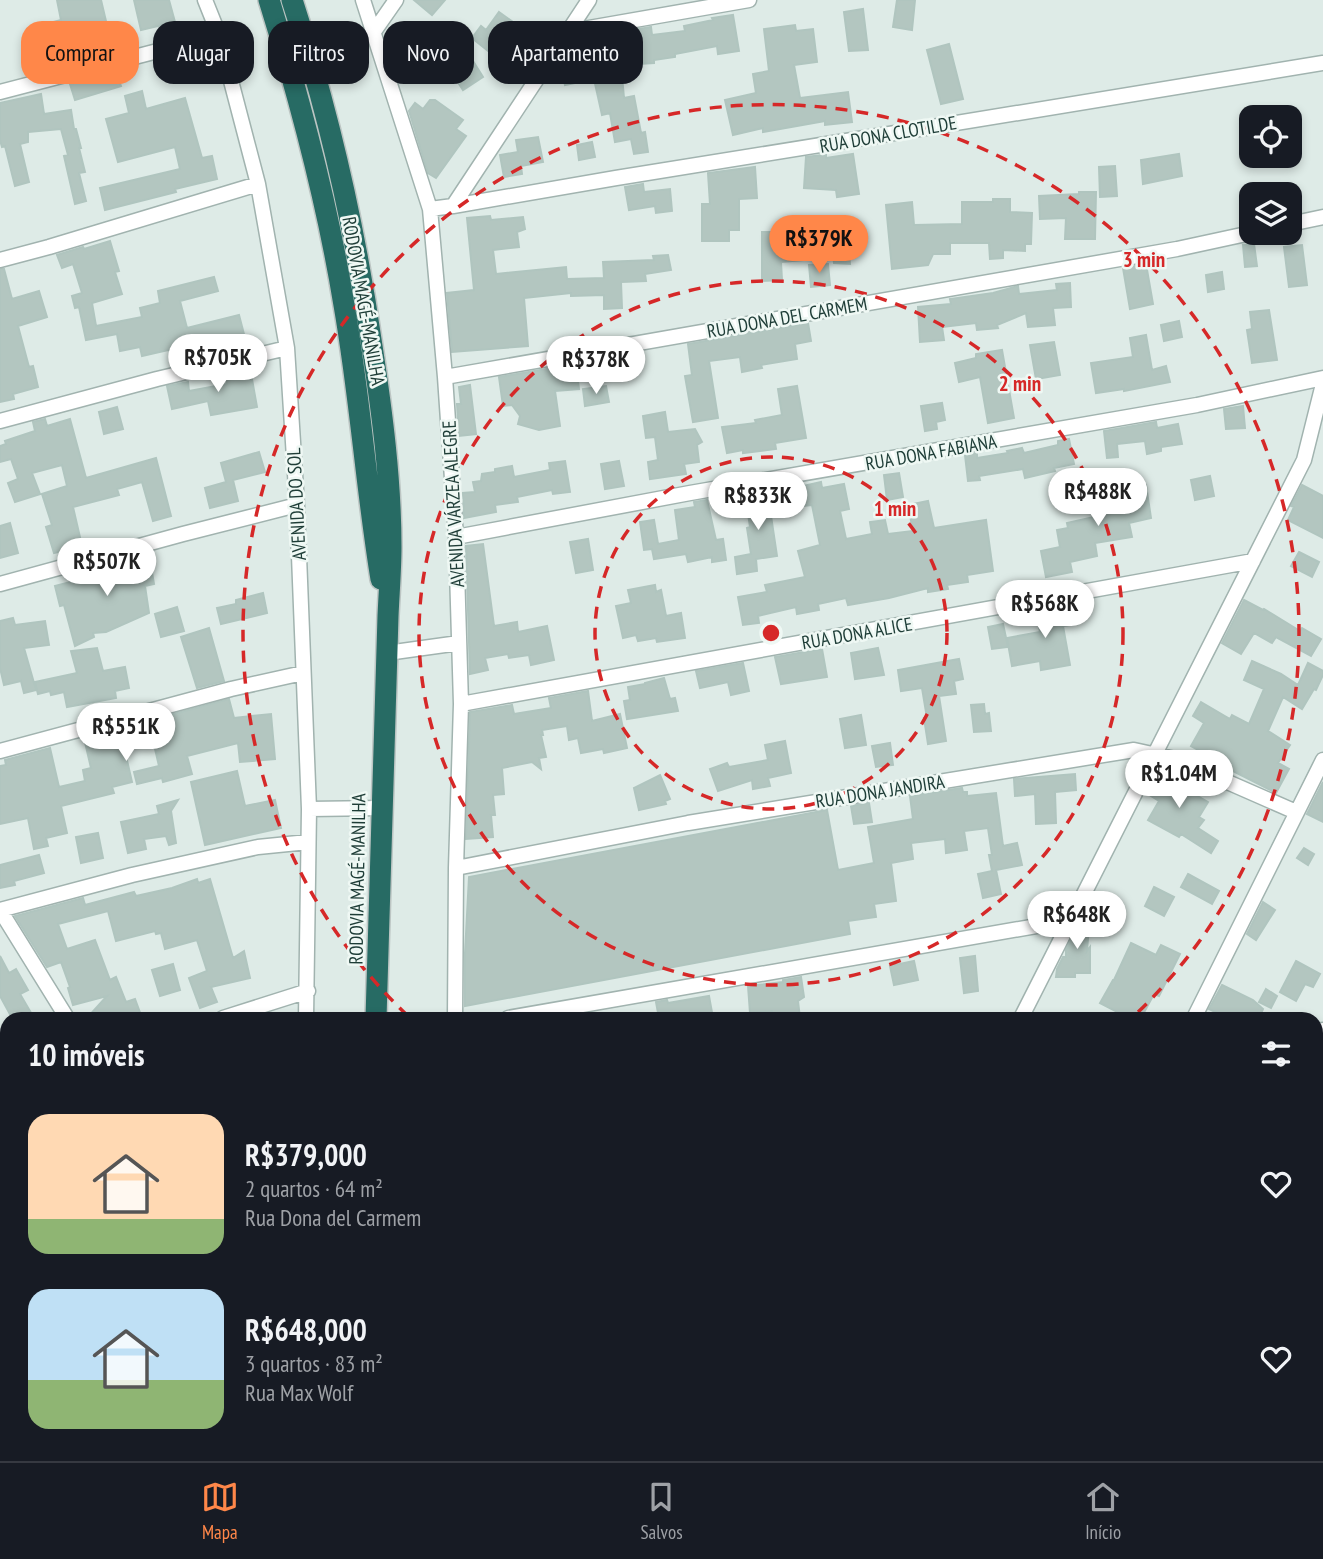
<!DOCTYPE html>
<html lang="pt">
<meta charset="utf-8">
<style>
body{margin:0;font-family:"PT Sans Narrow",sans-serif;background:#242831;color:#f1f3f6;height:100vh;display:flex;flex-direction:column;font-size:26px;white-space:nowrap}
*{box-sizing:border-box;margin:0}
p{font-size:23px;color:#9ea1a6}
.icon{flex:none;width:38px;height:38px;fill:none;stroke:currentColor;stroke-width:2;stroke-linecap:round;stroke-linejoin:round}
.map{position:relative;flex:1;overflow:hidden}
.side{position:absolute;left:0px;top:1012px;width:1323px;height:450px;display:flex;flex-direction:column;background:#171b24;border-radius:21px 21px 0 0;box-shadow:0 4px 10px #0003}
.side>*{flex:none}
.banner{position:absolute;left:21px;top:21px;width:700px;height:63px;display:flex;gap:14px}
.tools{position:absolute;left:1239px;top:105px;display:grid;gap:14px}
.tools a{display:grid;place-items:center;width:63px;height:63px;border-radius:14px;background:#171b24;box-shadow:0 4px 10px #0003;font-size:35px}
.price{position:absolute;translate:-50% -60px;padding:0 16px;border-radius:24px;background:#fff;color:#222;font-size:23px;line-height:46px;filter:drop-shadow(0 2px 4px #0008)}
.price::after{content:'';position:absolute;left:50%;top:42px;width:21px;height:16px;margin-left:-10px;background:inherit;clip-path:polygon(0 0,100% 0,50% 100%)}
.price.current{background:#ff8749;color:#111}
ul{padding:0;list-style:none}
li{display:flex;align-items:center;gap:21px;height:175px;padding:0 28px}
li span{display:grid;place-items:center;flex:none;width:196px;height:140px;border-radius:21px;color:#555}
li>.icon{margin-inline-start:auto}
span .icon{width:84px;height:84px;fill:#fffc;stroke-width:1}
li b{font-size:30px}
h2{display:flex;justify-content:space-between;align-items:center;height:84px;padding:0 28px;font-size:30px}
.pill{padding:0 24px;border-radius:21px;background:#171b24;box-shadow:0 4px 10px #0003;font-size:24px;line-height:63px}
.pill.current{background:#ff8749;color:#111}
.tabs{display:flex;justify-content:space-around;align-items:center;height:98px;border-top:2px solid #363941;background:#171b24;font-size:19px;color:#9ea1a6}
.tabs a{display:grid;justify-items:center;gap:4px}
.tabs .current{color:#ff8749}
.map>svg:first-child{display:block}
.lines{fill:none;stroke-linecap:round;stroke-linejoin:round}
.canal{stroke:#80c1d6;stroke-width:16}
.building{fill:#b3c6c0;stroke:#b0c5bf;stroke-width:2}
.street-casing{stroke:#a1b3af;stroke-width:17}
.highway-casing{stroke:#bcc5c3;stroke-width:24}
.street{stroke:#fff;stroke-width:14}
.highway{stroke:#276b64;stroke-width:21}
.ring{fill:none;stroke:#d62828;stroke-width:3.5;stroke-dasharray:12 9}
.labels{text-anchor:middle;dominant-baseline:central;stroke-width:5;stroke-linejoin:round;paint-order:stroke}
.street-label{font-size:19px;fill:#1e3d37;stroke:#eff8f4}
.centre{fill:#d62828;stroke:#eff8f4;stroke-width:3.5}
.ring-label{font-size:21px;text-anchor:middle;font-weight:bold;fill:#d62828;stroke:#eff8f4;stroke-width:5;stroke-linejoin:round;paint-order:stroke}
</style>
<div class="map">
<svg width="1323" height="1461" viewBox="0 0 1323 1461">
<rect width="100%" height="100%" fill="#deebe7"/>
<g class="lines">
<path class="canal" d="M0,1041L7,1052
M1316,1194L1323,1193"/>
</g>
<path class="building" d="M57,0H101L110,38L93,43L92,40L51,50L53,56L36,61L27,29L61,20Z
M134,0H169L175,22L141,30Z
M414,0H445L432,15Z
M897,0H915L912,30L893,27Z
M863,9L868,50L849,51L844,12Z
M499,12L520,27L510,41L505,37L492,54L472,38L481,26L486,30Z
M733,15L739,51L718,54L717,46L675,54V57L654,60V63L621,65L624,98L634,96L641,133L645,132L648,152L634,154L631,139L615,142L610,113L602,115L594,79L565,85L561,67L599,60L598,39L626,37L625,31L645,28L651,27L652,35L685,31L684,26L713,20L712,18Z
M795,25L796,31L813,29L817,62L794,65L800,98L848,92L852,122L825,125V121L763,132V128L733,135L725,100L756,93L753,74L769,71L764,29Z
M437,32L454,47L461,42L483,77L463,90L436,48L429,41Z
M949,44L963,99L941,104L927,50Z
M116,72L121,86L75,100L70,84Z
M142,91L146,109L185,98L202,158L212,156L217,179L175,189L176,192L105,210L100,188L180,169L175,147L118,162L106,119L129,113L125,96Z
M41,94L44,114L71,110L74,129H76L81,148H79L85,172L79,173L86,201L75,204L64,156L68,155L61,129L28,132V142L20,144L29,182L15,186L5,146L2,147L0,140V103Z
M430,100H435L463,120L456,129L466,136L436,178L428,173L409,111L415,103L423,109Z
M538,137L543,162L521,166L522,174L504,177L500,155L518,152L516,140Z
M592,142L595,157L579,160L577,145Z
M853,154L859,194L837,197L836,190L804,188L806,157L823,155H826V158Z
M1179,154L1182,176L1143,184L1141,160Z
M1115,166L1117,196L1100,197L1099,167Z
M755,167L757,198L739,199V230H729V241H702V204H710L708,173Z
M643,184L644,192L670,189L672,211L656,213L655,206L629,210L625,187Z
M1079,192H1096L1095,239H1065L1066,218L1040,219L1039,196L1079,194Z
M993,199H1010V212L1032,213L1031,244H1025V251L1003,250V258L990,259L989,243H950V254H933L928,265L892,269L886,205L912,202L914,225L962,224V202H993Z
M490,216L491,220L523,217L525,229L517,232L519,247L493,250L496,274L566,267L567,279L604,278L603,262L654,260L653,256L668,255L671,270L645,274L646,281L621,282L622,308L604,309V295L571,296V293L524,298L528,346L452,352L447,293L474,290L467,218Z
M801,224L803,260L781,262L782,280L762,281V232H783L782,225Z
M830,233H847L850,264L834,263Z
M110,241L119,271L115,272L122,294L92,303L96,326L142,317L140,308L160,303L158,291L214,277L218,291L180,301L187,328L239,315L245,338L179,355L177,348L142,356L140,347L120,351L117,334L86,340L79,307L75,308L72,296L82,293L73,264L62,268L57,255L83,247L84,249Z
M1254,244L1257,266L1245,267L1243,245Z
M1302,245L1307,285L1289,287L1284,247Z
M828,264L830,285L811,287L809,265Z
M1146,264L1153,304L1130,309L1123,268Z
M0,269H4L12,299L39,291L47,317L18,326L29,367L33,366L38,387L13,394L14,399L0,402Z
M1222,272L1224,289L1208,292L1206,275Z
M1070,283L1071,307L1053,308L1055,325L1028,327L1026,313L997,325L998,328L977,330L976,323L942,327L944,340L920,342L918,307L951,304L950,299L993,293L1018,286L1019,294L1057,290L1056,284Z
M1269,310L1277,360L1252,363L1247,330L1252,329L1250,312Z
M1179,321L1182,337L1164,341L1161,325Z
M808,323L811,341L795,344L797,359L761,365L762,368L742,372L740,357L709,361L718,418L693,422L685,376L692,375L688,344Z
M1146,335L1152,370L1166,366L1170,382L1124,391V389L1096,393L1091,363L1133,357L1130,338Z
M1054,342L1060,375L1036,379L1030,345Z
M1002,350L1014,418L988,423L980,377L959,382L955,363L976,358V354Z
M631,354L635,374L609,378L605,359Z
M576,364L579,389L555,391L560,426L539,430L518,424L520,416L512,405L503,406L499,377Z
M250,368L257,407L211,415L208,401L172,409L167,386L188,382L189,391L227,384L225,373Z
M470,385L476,434L459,436L457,404H461L459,387Z
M606,386L609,402L585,406L583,389Z
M797,386L806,438L775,443L776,449L743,453V450L727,453L722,427L756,423L755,420L782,415L778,389Z
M942,403L945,420L936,422L937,429L925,431L921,406Z
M1243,406L1245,428L1226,429L1224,409Z
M117,407L123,429L104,434L99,412Z
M665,412L668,432L695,429L702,442L697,445L699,462L684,464L686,474L650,479L648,462L658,460L655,437L646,438L643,416Z
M45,419L47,426L70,419L86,478L156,458L171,516L153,521L142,482L117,489L119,495L73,507L82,546L54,553L46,527L52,525L42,494L67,486L62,465L32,473L40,494L15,502L8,483L18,479L11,459L0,462V446L6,444L5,441L35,431L33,422Z
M1156,422L1157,428L1178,424L1182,444L1161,447V451L1147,454L1145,441L1117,444L1118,457L1107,458L1104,431Z
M1069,439L1074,464L1054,468L1055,471L1025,478L1023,469L979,476L980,480L968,481L965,455L977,453V458L1008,453L1007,451L1022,448L1024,453L1058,445V441Z
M259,452L265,472L233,480L238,501L210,508L205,488L226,482L221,463Z
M565,461L570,492L553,494L552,490L517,497L518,502L495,505L496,512L464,518L463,493L475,492L473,482L481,481L482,474L495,472V469L512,466L514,477L550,470L549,463Z
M619,461L624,486L605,489L601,464Z
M899,473L903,497L887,500L884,475Z
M1210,476L1214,496L1195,500L1191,480Z
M821,482L822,488L844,484L849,509L840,511L846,539L872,534L870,522L885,520L888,534L913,531L908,505L928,501L934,528L986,520L993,571L967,575L968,582L947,585L948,589L928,592V588L889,598L848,605L846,598L818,604L819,610L797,614L796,607L758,616L759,623L743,625L738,597L767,592L765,585L805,577L798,551L820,545L812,505L786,508L780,488L799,485V487Z
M1146,485L1151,518L1129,523L1132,537L1095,543L1097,556L1070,562L1072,572L1046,577L1041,551L1060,547L1057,530L1068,528L1067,523L1094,517L1089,495Z
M1302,485L1323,496V538L1288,520L1294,507L1291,506Z
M767,489L777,556L756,559L757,571L737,574L735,557L751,554L747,528L750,527L745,493Z
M707,500L716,540L723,539L726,560L712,562V557L688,562L686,554L654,559L652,549L644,550L640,522L654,520L658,544L679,540L675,510L695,507L694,502Z
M10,523L18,553L0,558V526Z
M588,539L593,570L576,573L570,542Z
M483,544L494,626L517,622L518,632L547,626L554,660L531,665L529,655L509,658L508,654L485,658L488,670L470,674L466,546Z
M1299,552L1319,562L1312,577L1291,566Z
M149,555L154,584L145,586L149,613L106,632L93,633L94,637L75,646L64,605L60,606L55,586L94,576L92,569L134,561V557Z
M655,585L656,592L661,590L666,616L681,613L685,638L657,642L656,638L638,641L636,635L623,638L616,606L631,603L628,590Z
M263,593L267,613L221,624L217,608L236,604V600Z
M1244,600L1263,610L1264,609L1300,631L1302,628L1321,639L1311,656L1276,637L1272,643L1254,633L1241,654L1222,643Z
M1073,603L1077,624L1063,626L1070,665L1041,670L1040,661L1012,666L1007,638L1040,632L1036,610Z
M177,607L184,631L161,637L155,614Z
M13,618L15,625L45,621L49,645L24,648L36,690L24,693L21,681L4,685L0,668V621Z
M1003,624L1008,647L992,649L988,627Z
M209,628L224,681L197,688L181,637Z
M97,648L103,671L125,667L129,688L115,691L116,698L67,707L64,692L51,695L50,691L38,694L35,682L77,673L71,651Z
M878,648L884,675L855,679L851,653Z
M822,649L827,677L781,684L775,657Z
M959,659L963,679L954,681L956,694L939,696L946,741L928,744L924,718H927L922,688L901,691L898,670Z
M1252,661L1281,674L1298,685L1308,663L1323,671V675L1316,690L1314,689L1302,709L1283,697L1268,731L1290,745L1278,763L1289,769L1276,793L1227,768L1228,766L1191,746L1204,723L1193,716L1201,702L1230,719L1232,715L1249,724L1264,689L1244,680Z
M743,663L749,691L731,695L728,682L700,688L696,671Z
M664,678L670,699L675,698L678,711L627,719L624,701L630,700L628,687L645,684V683Z
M588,691L592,721L620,714L627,748L604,753L603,749L581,753L578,738L569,740L567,726L542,730L543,735H541L546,757L539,758L541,769L532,762L502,768L504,794L493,795L495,815H491L493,837L466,839L470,712L512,705L514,714L551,708L549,698Z
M229,699L234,718L271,714L275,759L240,762L238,743L187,756L192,774L163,782L162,778L137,784L134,772L159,766L152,736L123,743L132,782L112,787L114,793L61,806L67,833L46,838L48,846L34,849L28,818L0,824V766L6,765L5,760L50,748L59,787L85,781L83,770L91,768L84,738L149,725L148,721Z
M984,704L985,714L989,713L991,731L974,732L971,705Z
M861,715L866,745L845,748L840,719Z
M785,741L791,773L768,778L770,786L753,789L752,780L718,791L710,769L727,763L729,767L768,760L765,745Z
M890,743L893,765L876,767L872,746Z
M1160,766L1178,776L1175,783L1208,802L1199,817L1204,820L1198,828L1218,841L1211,853L1181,834L1179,837L1148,820L1159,801L1146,793Z
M237,771L245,806L275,800L281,828L205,845L191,782Z
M1075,774L1076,790L1055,792L1056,823L1036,824L1035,794L1015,796L1014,779Z
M660,775L670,799L665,801L666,804L639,810L634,788Z
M1323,782V822L1307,814Z
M962,788L963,792H967V796L996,793L1003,846L1017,843L1022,865L996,870L1001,894L983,898L978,874L992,871L989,855H992L988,828L964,831L967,850L946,853L945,839L911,843L913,859L891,863L896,901L874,904L876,917L848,921L850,934L465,1006V953L469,877L827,810L838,870L874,863L868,827L913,819L910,796Z
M178,800L171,811L176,843L169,845L166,836L144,839L146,849L128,853L121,822L159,814L157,806Z
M869,803L872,822L854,824L851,806Z
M98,833L103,858L81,863L76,837Z
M1304,848L1314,854L1308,865L1297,858Z
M39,855L44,873L14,881L15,885L0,888V865Z
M1188,874L1219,891L1212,904L1181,887Z
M197,879L198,883L210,879L233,958L244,951L250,978L211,987L217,1002L200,1008L189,978L207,971L197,940L165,949L161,933L156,934L155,931L116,941L108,911L58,924L67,949L95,940L110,980L116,977L126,1002L135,999L142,1018H87L107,996L73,1005L68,988L70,987L61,962L47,967L15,916L83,898L85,905L134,892L136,896L172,888Z
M1154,887L1174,897L1164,916L1145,906Z
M1091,901L1087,951L1090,947V973H1075V977H1056L1057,969L1063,957H1066V950Z
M1263,902L1275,910L1256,940L1247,934Z
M1131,943L1156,955L1161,945L1180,954L1159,996L1154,994L1141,1018H1129L1100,1003L1113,980H1114Z
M0,956L9,973L16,969L28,990L20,994L34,1018H12L0,996Z
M975,956L978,991L964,993L960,958Z
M914,961L918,980L894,985L890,966Z
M1296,961L1320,974L1313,987L1305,984L1296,1001L1280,992Z
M173,964L180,990L160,996L152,970Z
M801,977L804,997L798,1001L800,1018H773L772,1011L750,1013L748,986L783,982V980Z
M1222,985L1253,1000L1263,1009L1259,1018H1228L1209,1009Z
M1266,989L1277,996L1271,1008L1259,1002Z
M709,996L713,1018H691L690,1013L659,1018L656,1002L667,1000L668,1003Z"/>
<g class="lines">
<g class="street-casing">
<path id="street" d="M205,0L219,35L258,184L287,348L297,505L309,809L306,1018
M363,0L430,209L445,377L456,537L461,704L456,868L455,1018
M566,32L749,0
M373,33L396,0
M0,92L219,35
M453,206C507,197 561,187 616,178C852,141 1087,101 1323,63
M430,209L453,206L589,0
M1290,224L1323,217
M0,260L49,247L258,184
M445,377L1177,249L1251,233
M0,421L157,379L287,348
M456,537L690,493L1197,405L1323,378
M0,584L183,534L297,505
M387,653L459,643
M461,704L1253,561
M0,751L231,689L303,673
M309,809L381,808
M456,868L688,823L1134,750L1175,759L1296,812
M67,1018L0,910L132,875L258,847L308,842
M223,1018L308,991
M508,1018L1071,920
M1021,1018L1304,460L1323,384
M1194,1018L1323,760
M1316,1032L1323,1030
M0,1091L7,1102
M0,1147L7,1149
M1316,1223L1323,1222
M3,1306L7,1295
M1316,1346L1323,1350
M1316,1418L1323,1405
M168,1454V1461
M322,1454V1461
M405,1461L406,1454
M678,1461L679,1454
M996,1461L1001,1454
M1291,1461L1295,1454"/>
</g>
<g class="highway-casing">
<path id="highway" d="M269,0C300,100 327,201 344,305C360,396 366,488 381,579
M292,0C329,113 355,228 372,346C382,412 391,479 391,547C391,569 389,593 388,616L376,1018
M357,1461V1454"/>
</g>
<use href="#street" class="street"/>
<use href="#highway" class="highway"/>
</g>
<g class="ring">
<circle cx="771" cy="633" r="176"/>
<circle cx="771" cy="633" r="352"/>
<path d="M408 1016A528 528 0 1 1 1134 1016"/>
</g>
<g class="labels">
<g class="street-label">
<text transform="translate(888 134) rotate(-10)">RUA DONA CLOTILDE</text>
<text transform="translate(364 301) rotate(80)">RODOVIA MAGÉ-MANILHA</text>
<text transform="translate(787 317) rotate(-10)">RUA DONA DEL CARMEM</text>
<text transform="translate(931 452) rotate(-10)">RUA DONA FABIANA</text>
<text transform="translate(296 504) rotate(-93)">AVENIDA DO SOL</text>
<text transform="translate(453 504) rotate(-93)">AVENIDA VÁRZEA ALEGRE</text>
<text transform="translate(857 633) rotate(-10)">RUA DONA ALICE</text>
<text transform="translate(880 791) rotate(-9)">RUA DONA JANDIRA</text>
<text transform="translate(357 879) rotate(-89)">RODOVIA MAGÉ-MANILHA</text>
</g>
</g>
<circle cx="771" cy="633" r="10" class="centre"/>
<g class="ring-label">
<text x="1144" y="267">3 min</text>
<text x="1020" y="391">2 min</text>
<text x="895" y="516">1 min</text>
</g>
</svg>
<div class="tools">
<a><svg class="icon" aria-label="locate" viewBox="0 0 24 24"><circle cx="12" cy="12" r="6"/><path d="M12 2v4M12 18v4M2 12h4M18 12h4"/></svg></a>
<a><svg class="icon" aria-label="layers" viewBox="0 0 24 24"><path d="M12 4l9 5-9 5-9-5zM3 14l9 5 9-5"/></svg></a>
</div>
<b class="price current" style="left:819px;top:275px">R$379K</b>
<b class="price" style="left:218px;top:394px">R$705K</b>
<b class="price" style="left:596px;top:396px">R$378K</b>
<b class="price" style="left:1098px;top:528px">R$488K</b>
<b class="price" style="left:758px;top:532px">R$833K</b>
<b class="price" style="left:107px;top:598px">R$507K</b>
<b class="price" style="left:1045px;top:640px">R$568K</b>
<b class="price" style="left:126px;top:763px">R$551K</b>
<b class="price" style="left:1179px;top:810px">R$1.04M</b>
<b class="price" style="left:1077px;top:951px">R$648K</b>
<div class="banner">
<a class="pill current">Comprar</a>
<a class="pill">Alugar</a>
<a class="pill">Filtros</a>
<a class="pill">Novo</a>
<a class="pill">Apartamento</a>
</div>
<section class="side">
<h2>10 imóveis<svg class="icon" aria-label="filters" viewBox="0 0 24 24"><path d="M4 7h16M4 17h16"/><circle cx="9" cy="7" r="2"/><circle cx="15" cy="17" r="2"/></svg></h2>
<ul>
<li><span style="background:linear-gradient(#ffd9b3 75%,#8fb573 0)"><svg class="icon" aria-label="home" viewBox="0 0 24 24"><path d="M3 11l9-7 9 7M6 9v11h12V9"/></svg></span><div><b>R$379,000</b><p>2 quartos · 64 m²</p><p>Rua Dona del Carmem</p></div><svg class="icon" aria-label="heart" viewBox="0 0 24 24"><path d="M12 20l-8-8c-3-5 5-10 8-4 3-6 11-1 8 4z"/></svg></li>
<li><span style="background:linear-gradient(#bfe0f5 65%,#8fb573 0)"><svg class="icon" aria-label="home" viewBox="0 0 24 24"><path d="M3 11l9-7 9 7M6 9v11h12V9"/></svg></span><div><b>R$648,000</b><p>3 quartos · 83 m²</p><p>Rua Max Wolf</p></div><svg class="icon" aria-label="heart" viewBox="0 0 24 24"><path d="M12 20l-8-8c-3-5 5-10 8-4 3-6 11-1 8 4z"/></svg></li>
</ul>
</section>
</div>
<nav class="tabs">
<a class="current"><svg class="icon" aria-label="map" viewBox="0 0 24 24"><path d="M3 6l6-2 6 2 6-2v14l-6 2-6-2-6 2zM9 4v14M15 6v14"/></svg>Mapa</a>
<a><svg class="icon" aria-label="saved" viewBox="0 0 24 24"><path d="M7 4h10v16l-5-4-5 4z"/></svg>Salvos</a>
<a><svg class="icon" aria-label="home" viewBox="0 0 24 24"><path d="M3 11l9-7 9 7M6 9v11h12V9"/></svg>Início</a>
</nav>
